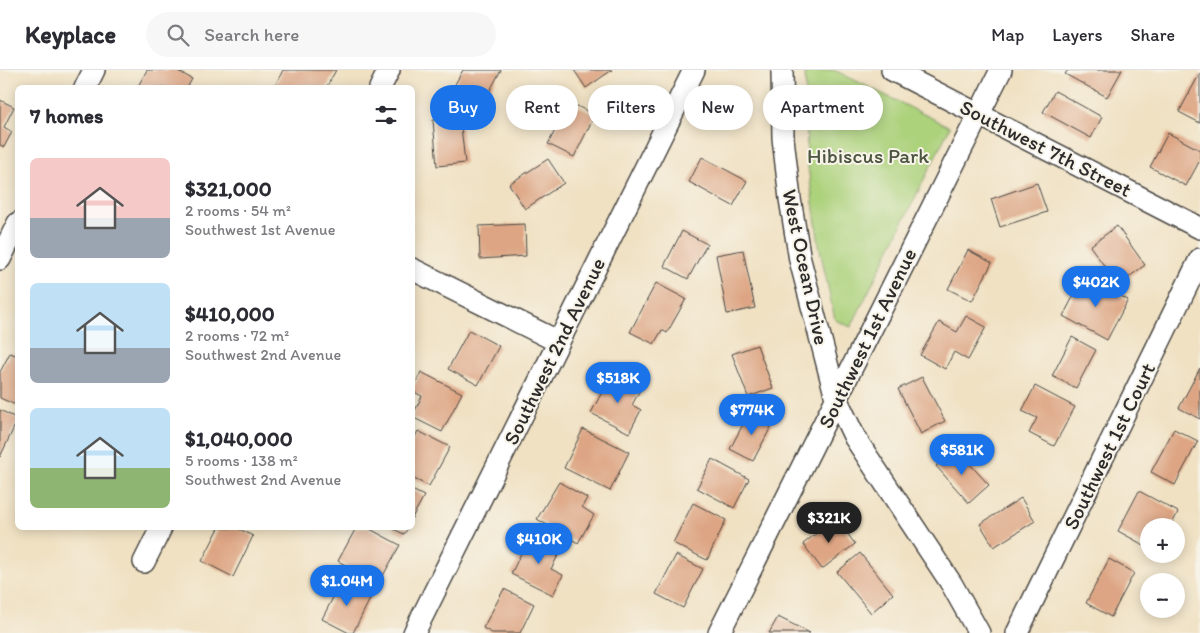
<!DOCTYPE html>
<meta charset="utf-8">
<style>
body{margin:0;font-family:Itim,sans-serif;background:#f7f7f7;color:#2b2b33;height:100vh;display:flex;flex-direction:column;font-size:19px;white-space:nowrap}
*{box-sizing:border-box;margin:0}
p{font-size:16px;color:#7c7c81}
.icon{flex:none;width:28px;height:28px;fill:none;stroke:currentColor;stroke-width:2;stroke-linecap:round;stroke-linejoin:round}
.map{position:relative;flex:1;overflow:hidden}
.side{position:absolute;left:15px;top:15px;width:400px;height:445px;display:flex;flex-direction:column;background:#fff;border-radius:8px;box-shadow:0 2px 12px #0003}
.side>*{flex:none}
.guide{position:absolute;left:430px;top:15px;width:475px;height:45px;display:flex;gap:10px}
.buttons{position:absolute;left:1140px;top:448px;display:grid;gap:10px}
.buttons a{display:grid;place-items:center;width:45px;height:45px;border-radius:50%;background:#fff;box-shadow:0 2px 12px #0003;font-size:25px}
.price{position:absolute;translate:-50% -42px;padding:0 11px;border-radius:18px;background:#1a73e8;color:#fff;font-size:16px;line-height:32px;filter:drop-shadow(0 1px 2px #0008)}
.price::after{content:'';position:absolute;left:50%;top:30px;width:15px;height:11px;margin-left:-8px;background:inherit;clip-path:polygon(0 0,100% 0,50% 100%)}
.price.selected{background:#222;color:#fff}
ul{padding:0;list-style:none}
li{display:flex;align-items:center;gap:15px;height:125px;padding:0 15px}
li span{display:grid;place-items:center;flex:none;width:140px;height:100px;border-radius:8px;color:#555}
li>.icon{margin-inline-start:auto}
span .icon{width:60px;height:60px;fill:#fffc;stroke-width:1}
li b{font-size:21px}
h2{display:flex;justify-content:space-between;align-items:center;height:60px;padding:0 15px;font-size:21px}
.tag{padding:0 18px;border-radius:22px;background:#fff;box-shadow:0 2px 12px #0003;font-size:18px;line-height:45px}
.tag.selected{background:#1a73e8;color:#fff}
header{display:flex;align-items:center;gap:30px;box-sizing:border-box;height:70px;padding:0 25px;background:#fff;border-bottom:1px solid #e1e1e2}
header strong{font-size:24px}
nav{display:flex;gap:28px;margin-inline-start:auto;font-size:18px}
.search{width:350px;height:45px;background:#f7f7f7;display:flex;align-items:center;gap:12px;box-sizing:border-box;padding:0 18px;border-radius:28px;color:#7c7c81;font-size:19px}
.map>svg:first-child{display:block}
.green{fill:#acd27c;stroke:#6c7e54}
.building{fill:#dda583}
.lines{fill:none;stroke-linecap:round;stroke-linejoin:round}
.minor-casing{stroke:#494642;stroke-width:24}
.minor{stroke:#fff;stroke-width:21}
.labels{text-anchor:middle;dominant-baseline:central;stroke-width:4;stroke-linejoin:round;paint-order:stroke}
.street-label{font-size:21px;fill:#2b2b2b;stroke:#f7f3e8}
.park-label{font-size:21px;fill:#4b553f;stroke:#f7f3e8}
</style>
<header>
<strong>Keyplace</strong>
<div class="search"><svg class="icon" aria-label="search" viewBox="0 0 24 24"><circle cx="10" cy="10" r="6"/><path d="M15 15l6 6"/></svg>Search here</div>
<nav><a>Map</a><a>Layers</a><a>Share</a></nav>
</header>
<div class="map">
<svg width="1200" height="563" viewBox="0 0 1200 563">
<rect width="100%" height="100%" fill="#f7f3e8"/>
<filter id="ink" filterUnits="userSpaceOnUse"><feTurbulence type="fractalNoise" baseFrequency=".02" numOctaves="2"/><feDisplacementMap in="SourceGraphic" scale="10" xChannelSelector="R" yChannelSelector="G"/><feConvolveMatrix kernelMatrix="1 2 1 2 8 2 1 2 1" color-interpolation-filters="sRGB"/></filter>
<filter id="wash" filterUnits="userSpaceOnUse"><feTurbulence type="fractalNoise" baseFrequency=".0096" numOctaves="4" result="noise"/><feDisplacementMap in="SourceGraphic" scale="20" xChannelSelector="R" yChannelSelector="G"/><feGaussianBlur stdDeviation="1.12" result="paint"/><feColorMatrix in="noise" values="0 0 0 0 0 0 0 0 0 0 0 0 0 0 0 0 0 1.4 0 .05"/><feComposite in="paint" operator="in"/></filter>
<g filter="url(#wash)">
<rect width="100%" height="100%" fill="#f0e1c3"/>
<path class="green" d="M805,0H834L950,57L851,257L835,250L819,175L807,90Z"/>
<g id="blocks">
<path class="building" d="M147,0H176L192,9L187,18H137Z
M283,0H336L326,18H282L276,14Z
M463,0H501L479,41L449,25Z
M574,0H612L586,18Z
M1068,0H1122L1107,27L1065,4Z
M1200,3V53L1179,42Z
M1055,21L1102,47L1091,68L1043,42Z
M561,28L595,45L574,87L548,74L562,47L553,43Z
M0,30L14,37L4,57L12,62L4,77L0,75Z
M460,47L465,93L437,96L433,50Z
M1168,63L1200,80V90L1186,116L1150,97Z
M702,87L747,111L733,136L689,112Z
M548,89L564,113L525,139L509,114Z
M1037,113L1047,142L1000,157L991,129Z
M525,154L526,186L480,189L479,156Z
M1117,156L1145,195L1118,215L1090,176Z
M682,161L707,174L688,209L664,196Z
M743,180L755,238L727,244L716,185Z
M968,180L992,193L972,231L948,219Z
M1084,206L1128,230L1107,270L1063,246Z
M656,213L686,229L667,263L662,260L654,274L630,262Z
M966,246L986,257L968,290L954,282L945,299L920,285L939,252L957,262Z
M469,260L499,276L478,315L448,299Z
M1072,267L1096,280L1076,318L1052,306Z
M757,275L773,318L748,327L732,284Z
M10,283L18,286V336L0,328V302Z
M1200,298V349L1179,338Z
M421,302L462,323L442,362L412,347L422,326L412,321Z
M611,305L640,320L632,335L641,340L629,363L591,343Z
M922,307L945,351L921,364L898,319Z
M1035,316L1075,337L1054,376L1029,363L1037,348L1022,341Z
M0,340L18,349L0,387Z
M750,341L773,353L753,391L730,379Z
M583,359L629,382L610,421L564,398Z
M1174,359L1198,371L1175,415L1151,402Z
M418,361L450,377L429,416L412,408V372Z
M955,378L989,415L969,433L936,396Z
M712,389L749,409L734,438L697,418Z
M559,412L587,428L582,437L594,445L578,473L537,449Z
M412,420L424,426L412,448Z
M1139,421L1178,442L1171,456H1149V478L1118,461Z
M1021,428L1035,451L994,477L980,454Z
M693,433L726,450L707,490L673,473Z
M836,448L855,474L822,499L803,474Z
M219,458H237L253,466L233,507L202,491Z
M356,458H368L400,475L379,513L338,491Z
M391,458H408L404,464Z
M530,465L561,480L551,499L563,505L553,525L511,504Z
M860,483L893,524L871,543L837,502Z
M676,485L703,499L683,538L656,524Z
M1109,489L1134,503L1111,547L1086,533Z
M342,510L372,525L353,563H349L322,549Z
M504,519L534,534L520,563H492L483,558Z
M778,547L810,563H769Z"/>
</g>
</g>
<g filter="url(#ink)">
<use href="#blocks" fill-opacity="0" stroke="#494642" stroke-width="1"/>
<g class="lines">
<g class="minor-casing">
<path id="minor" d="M782,0L783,68L790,129L800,190L836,328L855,368L951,513L979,563
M892,0L1200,158
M85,18L94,0
M380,18L389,0
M0,189L18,153
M412,199L559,272
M144,492L161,458
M414,563L694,0
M719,563L1001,0
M1017,563L1200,189"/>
</g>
<use href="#minor" class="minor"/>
</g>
</g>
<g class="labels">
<g class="street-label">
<text transform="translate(1046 78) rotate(27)">Southwest 7th Street</text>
<text transform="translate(806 197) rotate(78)">West Ocean Drive</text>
<text transform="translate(867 268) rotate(-64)">Southwest 1st Avenue</text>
<text transform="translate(554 281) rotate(-64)">Southwest 2nd Avenue</text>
<text transform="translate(1109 376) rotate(-64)">Southwest 1st Court</text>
</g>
<g class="park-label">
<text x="868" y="85">Hibiscus Park</text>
</g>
</g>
</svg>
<div class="buttons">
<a>+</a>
<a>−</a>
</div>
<b class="price" style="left:1096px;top:238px">$402K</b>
<b class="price" style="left:618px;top:334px">$518K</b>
<b class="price" style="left:752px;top:366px">$774K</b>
<b class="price" style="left:962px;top:406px">$581K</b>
<b class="price selected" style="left:829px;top:474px">$321K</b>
<b class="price" style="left:539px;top:495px">$410K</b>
<b class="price" style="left:347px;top:537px">$1.04M</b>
<div class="guide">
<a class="tag selected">Buy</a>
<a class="tag">Rent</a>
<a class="tag">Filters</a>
<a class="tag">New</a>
<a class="tag">Apartment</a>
</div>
<section class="side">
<h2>7 homes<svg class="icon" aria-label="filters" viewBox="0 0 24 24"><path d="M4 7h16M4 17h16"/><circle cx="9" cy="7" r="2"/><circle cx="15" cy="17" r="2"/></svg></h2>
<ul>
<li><span style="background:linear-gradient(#f6c9c9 60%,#9aa5b1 0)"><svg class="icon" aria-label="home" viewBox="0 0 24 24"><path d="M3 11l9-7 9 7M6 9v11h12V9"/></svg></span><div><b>$321,000</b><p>2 rooms · 54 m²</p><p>Southwest 1st Avenue</p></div></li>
<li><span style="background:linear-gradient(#bfe0f5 65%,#9aa5b1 0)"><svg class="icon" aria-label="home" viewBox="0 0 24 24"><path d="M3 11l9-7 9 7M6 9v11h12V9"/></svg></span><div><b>$410,000</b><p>2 rooms · 72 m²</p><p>Southwest 2nd Avenue</p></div></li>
<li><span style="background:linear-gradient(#bfe0f5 60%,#8fb573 0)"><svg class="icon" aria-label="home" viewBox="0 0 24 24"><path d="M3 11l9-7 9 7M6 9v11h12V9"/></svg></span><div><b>$1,040,000</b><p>5 rooms · 138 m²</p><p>Southwest 2nd Avenue</p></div></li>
</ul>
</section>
</div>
